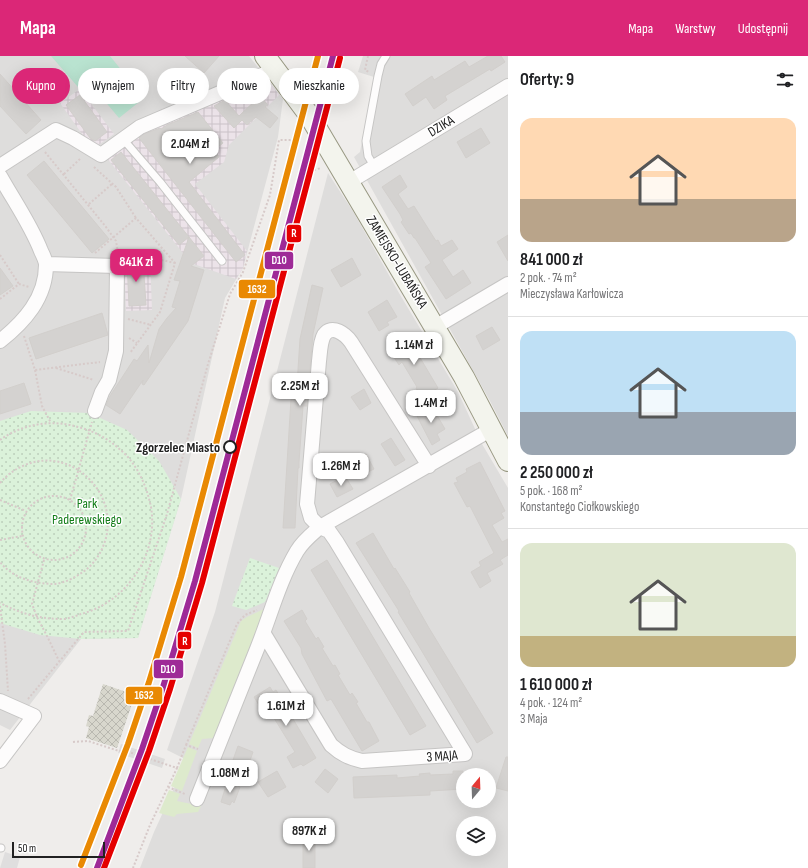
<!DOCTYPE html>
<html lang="pl">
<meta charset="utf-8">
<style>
body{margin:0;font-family:"Sofia Sans Condensed",sans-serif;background:#f6f6f6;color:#202124;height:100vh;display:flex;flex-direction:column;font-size:15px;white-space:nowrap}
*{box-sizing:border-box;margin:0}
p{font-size:13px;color:#757577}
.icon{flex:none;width:22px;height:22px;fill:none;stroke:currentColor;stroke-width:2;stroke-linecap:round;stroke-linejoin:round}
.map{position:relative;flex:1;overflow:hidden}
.sheet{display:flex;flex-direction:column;background:#fff;width:300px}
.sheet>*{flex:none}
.banner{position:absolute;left:12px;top:12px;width:380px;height:36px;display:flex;gap:8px}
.needle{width:26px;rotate:19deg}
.fabs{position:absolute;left:456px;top:712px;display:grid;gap:8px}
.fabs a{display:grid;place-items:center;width:40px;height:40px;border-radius:50%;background:#fff;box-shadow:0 4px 16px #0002;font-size:20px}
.scale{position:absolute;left:12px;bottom:10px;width:93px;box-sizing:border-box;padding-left:4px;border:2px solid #212121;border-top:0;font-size:11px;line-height:14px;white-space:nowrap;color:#212121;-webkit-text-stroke:3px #fff;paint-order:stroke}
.price{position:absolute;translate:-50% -34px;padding:0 9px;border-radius:8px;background:#fff;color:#222;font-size:13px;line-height:26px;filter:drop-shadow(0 1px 2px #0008)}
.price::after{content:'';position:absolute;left:50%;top:24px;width:12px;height:9px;margin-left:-6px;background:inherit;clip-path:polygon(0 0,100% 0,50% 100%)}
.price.current{background:#db2777;color:#fff}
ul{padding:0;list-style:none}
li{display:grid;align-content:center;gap:8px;height:212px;padding:0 12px}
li+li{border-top:1px solid #e0e0e0}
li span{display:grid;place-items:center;height:124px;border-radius:12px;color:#555}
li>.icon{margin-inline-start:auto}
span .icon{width:72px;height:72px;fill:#fffc;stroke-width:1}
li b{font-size:17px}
h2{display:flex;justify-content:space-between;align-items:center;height:48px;padding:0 12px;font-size:17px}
.pill{padding:0 14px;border-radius:18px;background:#fff;box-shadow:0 4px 16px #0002;font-size:14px;line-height:36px}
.pill.current{background:#db2777;color:#fff}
header{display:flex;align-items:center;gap:24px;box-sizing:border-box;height:56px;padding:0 20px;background:#db2777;color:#fff}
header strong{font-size:19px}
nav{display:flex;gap:22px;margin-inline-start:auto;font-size:14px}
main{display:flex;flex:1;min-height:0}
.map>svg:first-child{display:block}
.residential{fill:#dedddc;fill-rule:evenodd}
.industrial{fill:url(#industrial-grid)}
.construction{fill:url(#construction-cross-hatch)}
.grass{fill:#ddeacc}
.park{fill:url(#park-dots)}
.pitch{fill:#b9e3d0}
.parking{fill:#dfdede}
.building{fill:#d4d2d0;stroke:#d2cfcc}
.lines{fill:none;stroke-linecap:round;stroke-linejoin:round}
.lane-casing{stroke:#c6c5c4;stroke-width:9}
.street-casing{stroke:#c6c5c4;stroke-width:16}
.secondary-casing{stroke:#989882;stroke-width:22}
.path{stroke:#d7cac9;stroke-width:2;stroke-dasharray:2 2;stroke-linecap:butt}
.lane{stroke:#fdfcfc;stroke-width:7}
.street{stroke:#fdfcfc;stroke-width:14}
.secondary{stroke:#f3f4ed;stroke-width:20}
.rail-1-casing{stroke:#fff;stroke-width:9}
.rail-2-casing{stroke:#fff;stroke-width:9}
.rail-3-casing{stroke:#fff;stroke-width:9}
.rail-1{stroke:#9e2a97;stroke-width:6}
.rail-2{stroke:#e50000;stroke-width:6}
.rail-3{stroke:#e98903;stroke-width:6}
.stop-dot{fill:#fff;stroke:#212121;stroke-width:2}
.labels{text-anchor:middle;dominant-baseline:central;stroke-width:3;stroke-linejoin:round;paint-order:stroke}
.street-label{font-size:14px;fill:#212121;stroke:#fff}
.stop-label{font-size:14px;font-weight:bold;fill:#212121;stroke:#fff;text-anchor:end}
.park-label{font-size:14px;fill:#127d18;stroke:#fff}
.line-badge{stroke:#fff;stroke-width:1.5}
.badge-label{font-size:11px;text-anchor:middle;font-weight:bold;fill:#fff}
</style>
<header>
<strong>Mapa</strong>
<nav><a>Mapa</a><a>Warstwy</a><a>Udostępnij</a></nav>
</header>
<main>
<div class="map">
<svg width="508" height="812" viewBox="0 0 508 812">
<defs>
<pattern id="industrial-grid" width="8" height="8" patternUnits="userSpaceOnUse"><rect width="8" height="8" fill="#ece3e9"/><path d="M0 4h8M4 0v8" fill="none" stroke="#cac2c8"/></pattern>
<pattern id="construction-cross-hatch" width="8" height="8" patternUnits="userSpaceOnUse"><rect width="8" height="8" fill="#d8d7cd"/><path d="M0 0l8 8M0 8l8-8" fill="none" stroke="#b9b8b0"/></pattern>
<pattern id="park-dots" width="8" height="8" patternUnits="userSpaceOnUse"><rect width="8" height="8" fill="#dbf2da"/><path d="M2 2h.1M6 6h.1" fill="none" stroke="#bccfbb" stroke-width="1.8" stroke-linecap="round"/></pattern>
</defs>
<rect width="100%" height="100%" fill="#efedeb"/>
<path class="residential" d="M0,0H249L283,43L278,81L243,212L225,242L181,443L138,582L81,583L10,674L0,669Z
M363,0H508V380L490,345L354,101L360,96L374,21L358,16Z
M328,117L354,157L399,237L458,336L482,388L508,432V812H140L154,776L187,704L167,694L215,556ZM463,719H489V745H463ZM463,767H489V793H463Z
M121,688L165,703L162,712L118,697Z"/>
<path class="industrial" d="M267,23L279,39L229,89L224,106L195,128L247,195L243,212L236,223L191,207L106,101L142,73Z
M80,33L114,78L97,90L87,85L60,47Z
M150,202L152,254L126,255L124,203Z"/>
<path class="construction" d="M103,628L135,639L117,692L86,682L89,671L86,670L89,659L93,660Z"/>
<path class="grass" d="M266,552L214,682L202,683L198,692L189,688L241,565L247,561Z
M188,691L197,695L182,735L171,730Z
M169,734L180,738L177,745L201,750L198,756L177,758L174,761L159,757Z"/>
<path class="park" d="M31,355L89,357L127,374L159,405L181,443L138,582L81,583L40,579L0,567V365Z
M250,502L279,512L265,546L246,554L232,550Z"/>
<path class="pitch" d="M51,0H110L144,42L119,62L87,24L78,31Z"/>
<path class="parking" d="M5,796L20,801L17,812H0Z"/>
<path class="building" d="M185,0H219L204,17Z
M488,0H501L505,6L491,15L490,13L445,40L447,44L434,53L426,41L413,50L405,38L432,20L434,24L465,5L469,11Z
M0,18L41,64L26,78L0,50Z
M80,39L107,76L95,85L90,82L66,49Z
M260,40L268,49L265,51L278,62L270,72L256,61L247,69L242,64L234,72L214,50L225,44L239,60Z
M198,56L223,87L214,94L219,101L189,126L245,199L236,206L139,82L144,78L160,72L161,73L167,69Z
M481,72L490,87L466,102L457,86Z
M121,96L189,181L179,189L111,104Z
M44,105L109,183L92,197L27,119Z
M400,119L407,131L398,138L408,153L414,150L436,185L438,184L441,190L452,184L458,193L442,204L453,221L463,214L471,227L446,243L425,211L431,207L415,182H414L411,177L409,178L401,166L403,164L400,158L382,131Z
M508,179V205L497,186Z
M189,181L204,200L191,210L204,214L188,265L144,329L142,328L143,324L120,358L106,349L110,340L134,303L137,305L148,289L149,307L159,273L167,262L176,252L172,251L180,225L174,224Z
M352,202L361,219L341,231L331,214Z
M143,203L146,249L129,250L127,204Z
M0,212L13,230L0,239Z
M312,229L323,232L313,278L307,350H303L299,406V412H298L295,472H283L291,343L296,344L300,283Z
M387,244L397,261L387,266L389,269L379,275L368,256Z
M102,257L108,279L36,303L29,282Z
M492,271L500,284L483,294L476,280Z
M406,278L438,332L422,342L416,332L417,331L402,306L399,309L390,295L396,292L393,286Z
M24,327L31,348L0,358V335Z
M364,333L371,347L360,354L351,341Z
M431,349L445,373L437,378L440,384L432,389L417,360L423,356L422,355Z
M391,382L405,404L395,410L381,388Z
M366,398L374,413L358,421L350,407Z
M480,406L505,455L501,457L504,462L492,469L502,486L508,483V499L500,504L503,508L487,517L491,525L480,532L471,516L481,510L479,506L494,497L470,450L467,451L454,427L458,426L456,422L467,416L466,413Z
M345,420L353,433L337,441L330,428Z
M373,477L394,513L395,512L410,536L409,537L429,572L493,677L477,687L420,592L398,556L399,555L356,487Z
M327,504L426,670L410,679L311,514Z
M302,554L307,563L305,565L316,583L318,581L324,591L322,592L333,610L335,609L340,618L338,619L350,639L352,637L358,646L356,647L367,666H369L379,685L362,695L331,643L327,645L302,598L301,592L284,565Z
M270,631L273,636L276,634L316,702L303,710L301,708L293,712L287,701L295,696L269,654L264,657L254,641Z
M238,690L253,696L248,710L233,704Z
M506,701H508V735L496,732Z
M325,713L338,723L328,737L315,726Z
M277,715L286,731L268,741L258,726Z
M453,715H463V733L430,735V739L354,742L353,721L397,719V722L420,720L419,718L430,717V719L453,718Z
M230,727L240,731L234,747L232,745L230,749L221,746L225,733L227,734Z
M303,779H315V812H303Z"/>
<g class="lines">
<g class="lane-casing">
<path id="lane" d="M123,83L160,126L222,205
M374,110L368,100L366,85L378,20L381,8L386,0
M0,792H1"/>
</g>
<g class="street-casing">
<path id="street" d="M0,110L56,74L73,82L101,99L140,71L276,13
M0,120C14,145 31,169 41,195C43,199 46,205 46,209C46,242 24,266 0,285
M349,126L508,30
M46,208L117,210L116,295L109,324L102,336L95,355
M435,271L508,228
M264,578L331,689C341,698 349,702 362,705L465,698L336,485L329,475L320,471L311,462L307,448L319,305C320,298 320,286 324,279C332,267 346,279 351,286L429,410
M0,645L34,660L0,705
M197,743C217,693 237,643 257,593C270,561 279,525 297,495C303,485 312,478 320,471L492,373"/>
</g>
<g class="secondary-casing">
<path id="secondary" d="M265,0L309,59L464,321L508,405"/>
</g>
<path class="path" d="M368,0L365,14L369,16
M45,96L106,171L116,185L118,197
M94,111L116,131L136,162
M314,114L321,112
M64,118L81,102
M89,148L112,128
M95,197L136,162L175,207L160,256L130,297
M0,199L19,228
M126,200H144L175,207
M0,243L19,228L29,231
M128,263L151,269
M24,280L35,314L100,306
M129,282L137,287
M56,312L94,324
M35,314L42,350L51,367
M0,384C22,368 52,363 78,371C98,376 113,386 127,400C140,415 147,432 151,451C159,498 127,546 81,558C76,560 70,562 64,563C39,563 22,558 0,547
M0,427C7,419 15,413 25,409C73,389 122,440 104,488C100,499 93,509 83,516C74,522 63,528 52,528C32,527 13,522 0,506
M22 472a32 32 0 1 1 64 0a32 32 0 1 1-64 0Z
M0,444L26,455
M70,444L92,366
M0,484L22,480
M44,504L32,548L37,561L48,582L59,605
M0,550L5,588L8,635
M28,643L84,576L128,575L167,458L208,308L230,238L243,216L270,139L279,84H294L298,72
M73,686L88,685L119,695H126L177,712L150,769L133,812
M186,689L237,568L245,559L257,554
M126,695L134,670
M147,702L156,677
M177,712L186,689L198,693
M168,731L185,738"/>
<use href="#lane" class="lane"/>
<use href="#street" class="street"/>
<use href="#secondary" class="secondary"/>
<g class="rail-1-casing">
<path id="rail-1" d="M97,812L142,693L163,631L195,525L333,0"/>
</g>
<g class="rail-2-casing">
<path id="rail-2" d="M104,812L149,695L170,633L202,527L340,2"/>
</g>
<g class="rail-3-casing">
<path id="rail-3" d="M81,809L128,688L149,626L181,521L318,0"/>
</g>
<use href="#rail-1" class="rail-1"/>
<use href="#rail-2" class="rail-2"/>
<use href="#rail-3" class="rail-3"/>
</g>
<circle class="stop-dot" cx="230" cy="391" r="6"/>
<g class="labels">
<g class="street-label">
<text transform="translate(441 70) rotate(-31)">DZIKA</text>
<text transform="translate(397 206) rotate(59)">ZAMIEJSKO-LUBAŃSKA</text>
<text transform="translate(442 700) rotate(-4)">3 MAJA</text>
</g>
<g class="stop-label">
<text x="220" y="391">Zgorzelec Miasto</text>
</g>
<g class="park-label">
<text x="87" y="447">Park<tspan x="87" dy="16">Paderewskiego</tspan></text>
</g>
</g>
<g class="line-badge">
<rect x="286" y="168" width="16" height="19" rx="4" fill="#e50000"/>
<rect x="264" y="195" width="30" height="19" rx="4" fill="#9e2a97"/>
<rect x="238" y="223" width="38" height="20" rx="4" fill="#e98903"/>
<rect x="177" y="575" width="15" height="19" rx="4" fill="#e50000"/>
<rect x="153" y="603" width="31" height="20" rx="4" fill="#9e2a97"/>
<rect x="125" y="630" width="38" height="19" rx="4" fill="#e98903"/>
</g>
<g class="badge-label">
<text x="294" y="181">R</text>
<text x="279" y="208">D10</text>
<text x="257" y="237">1632</text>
<text x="185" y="589">R</text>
<text x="168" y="617">D10</text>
<text x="144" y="643">1632</text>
</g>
</svg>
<div class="fabs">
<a><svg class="needle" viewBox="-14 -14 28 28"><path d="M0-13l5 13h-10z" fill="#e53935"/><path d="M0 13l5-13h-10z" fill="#757577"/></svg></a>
<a><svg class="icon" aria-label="layers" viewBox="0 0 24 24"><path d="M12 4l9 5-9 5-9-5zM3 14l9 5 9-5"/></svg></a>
</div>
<div class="scale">50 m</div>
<b class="price" style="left:190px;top:109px">2.04M zł</b>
<b class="price current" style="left:136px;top:227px">841K zł</b>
<b class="price" style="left:414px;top:310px">1.14M zł</b>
<b class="price" style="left:300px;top:351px">2.25M zł</b>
<b class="price" style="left:431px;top:368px">1.4M zł</b>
<b class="price" style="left:341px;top:431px">1.26M zł</b>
<b class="price" style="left:286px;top:671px">1.61M zł</b>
<b class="price" style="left:230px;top:738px">1.08M zł</b>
<b class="price" style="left:309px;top:796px">897K zł</b>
<div class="banner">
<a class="pill current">Kupno</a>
<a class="pill">Wynajem</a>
<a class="pill">Filtry</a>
<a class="pill">Nowe</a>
<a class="pill">Mieszkanie</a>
</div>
</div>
<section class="sheet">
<h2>Oferty: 9<svg class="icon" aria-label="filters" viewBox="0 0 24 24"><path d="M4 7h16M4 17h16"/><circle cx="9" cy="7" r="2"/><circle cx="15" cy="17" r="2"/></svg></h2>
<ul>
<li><span style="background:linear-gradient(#ffd9b3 65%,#b9a48a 0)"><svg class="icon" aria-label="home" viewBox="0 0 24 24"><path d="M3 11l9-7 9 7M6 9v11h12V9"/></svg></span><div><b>841 000 zł</b><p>2 pok. · 74 m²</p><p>Mieczysława Karłowicza</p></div></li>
<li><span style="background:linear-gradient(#bfe0f5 65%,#9aa5b1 0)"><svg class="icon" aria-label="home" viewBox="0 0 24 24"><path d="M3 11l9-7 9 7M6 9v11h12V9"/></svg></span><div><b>2 250 000 zł</b><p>5 pok. · 168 m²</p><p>Konstantego Ciołkowskiego</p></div></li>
<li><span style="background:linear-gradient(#dfe7d0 75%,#c2b280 0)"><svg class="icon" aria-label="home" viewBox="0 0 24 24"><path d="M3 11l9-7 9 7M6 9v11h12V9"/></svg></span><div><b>1 610 000 zł</b><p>4 pok. · 124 m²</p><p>3 Maja</p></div></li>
</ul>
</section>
</main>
